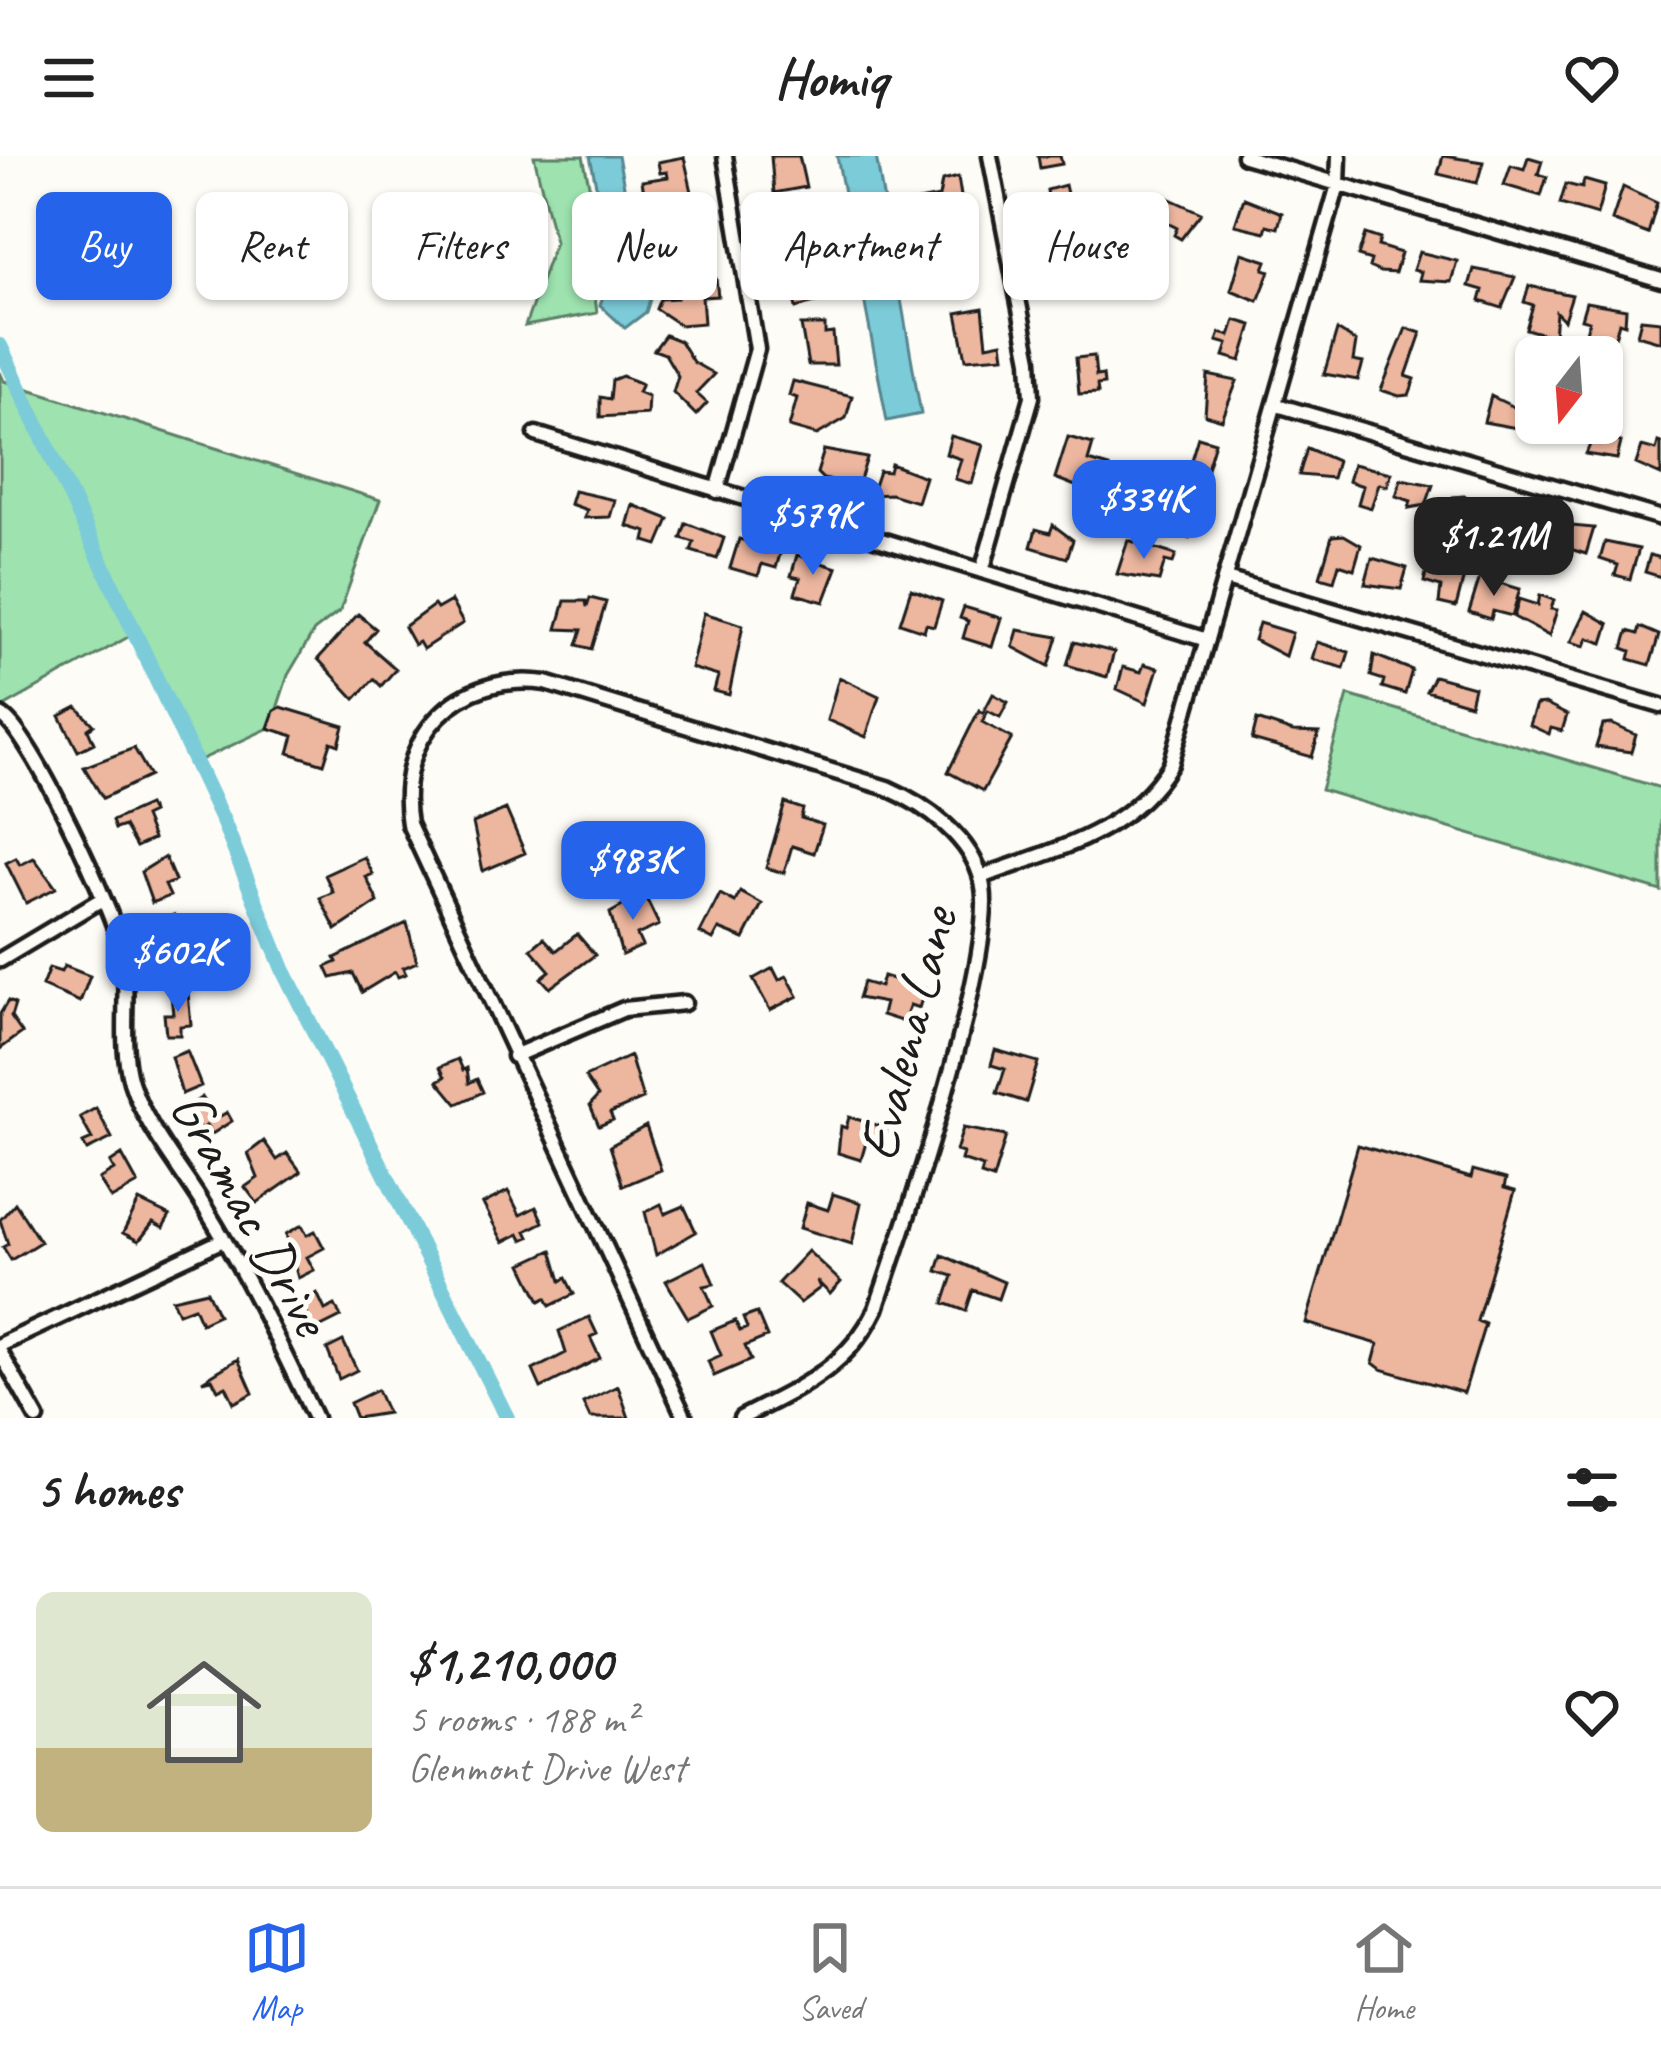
<!DOCTYPE html>
<meta charset="utf-8">
<style>
body{margin:0;font-family:Caveat,sans-serif;background:#f2f2f2;color:#222;height:100vh;display:flex;flex-direction:column;font-size:45px;white-space:nowrap}
*{box-sizing:border-box;margin:0}
p{font-size:39px;color:#767676}
.icon{flex:none;width:66px;height:66px;fill:none;stroke:currentColor;stroke-width:2;stroke-linecap:round;stroke-linejoin:round}
.map{position:relative;height:1262px;overflow:hidden}
.details{display:flex;flex-direction:column;background:#fff;flex:1}
.details>*{flex:none}
.banner{position:absolute;left:36px;top:36px;width:1590px;height:108px;display:flex;gap:24px}
.needle{width:78px;rotate:197deg}
.buttons{position:absolute;left:1515px;top:180px;display:grid;gap:24px}
.buttons a{display:grid;place-items:center;width:108px;height:108px;border-radius:18px;background:#fff;box-shadow:0 3px 9px #0004;font-size:60px}
.price{position:absolute;translate:-50% -102px;padding:0 27px;border-radius:24px;background:#2563eb;color:#fff;font-size:39px;line-height:78px;filter:drop-shadow(0 3px 6px #0008)}
.price::after{content:'';position:absolute;left:50%;top:72px;width:36px;height:27px;margin-left:-18px;background:inherit;clip-path:polygon(0 0,100% 0,50% 100%)}
.price.on{background:#222;color:#fff}
ul{padding:0;list-style:none}
li{display:flex;align-items:center;gap:36px;height:300px;padding:0 36px}
li+li{border-top:3px solid #e0e0e0}
li span{display:grid;place-items:center;flex:none;width:336px;height:240px;border-radius:18px;color:#555}
li>.icon{margin-inline-start:auto}
span .icon{width:144px;height:144px;fill:#fffc;stroke-width:1}
li b{font-size:51px}
h2{display:flex;justify-content:space-between;align-items:center;height:144px;padding:0 36px;font-size:51px}
.chip{padding:0 42px;border-radius:18px;background:#fff;box-shadow:0 3px 9px #0004;font-size:42px;line-height:108px}
.chip.on{background:#2563eb;color:#fff}
header{display:flex;justify-content:space-between;align-items:center;height:156px;padding:0 36px;background:#fff;font-size:54px;font-weight:700}
.tab-bar{display:flex;justify-content:space-around;align-items:center;height:168px;border-top:3px solid #e0e0e0;background:#fff;font-size:33px;color:#767676}
.tab-bar a{display:grid;justify-items:center;gap:6px}
.tab-bar .on{color:#2563eb}
.map>svg:first-child{display:block}
.green{fill:#9de2af;stroke:#5c7f66;stroke-width:3}
.water{fill:#7ccbd9;stroke:#56858d;stroke-width:3}
.lines{fill:none;stroke-linecap:round;stroke-linejoin:round}
.canal{stroke:#7ccbd9;stroke-width:16}
.building{fill:#ecb69f;stroke:#1c1c1c;stroke-width:3}
.minor-casing{stroke:#1c1c1c;stroke-width:21}
.minor{stroke:#fdfcf7;stroke-width:12}
.labels{text-anchor:middle;dominant-baseline:central;stroke-width:10;stroke-linejoin:round;paint-order:stroke}
.street-label{font-size:57px;fill:#1c1c1c;stroke:#fdfcf7}
</style>
<header><svg class="icon" aria-label="menu" viewBox="0 0 24 24"><path d="M4 6h16M4 12h16M4 18h16"/></svg>Homiq<svg class="icon" aria-label="heart" viewBox="0 0 24 24"><path d="M12 20l-8-8c-3-5 5-10 8-4 3-6 11-1 8 4z"/></svg></header>
<div class="map">
<svg width="1661" height="1262" viewBox="0 0 1661 1262">
<rect width="100%" height="100%" fill="#fdfcf7"/>
<filter id="ink" filterUnits="userSpaceOnUse"><feTurbulence type="fractalNoise" baseFrequency=".00833" numOctaves="2"/><feDisplacementMap in="SourceGraphic" scale="24" xChannelSelector="R" yChannelSelector="G"/><feConvolveMatrix kernelMatrix="1 2 1 2 8 2 1 2 1" color-interpolation-filters="sRGB"/></filter>
<g filter="url(#ink)">
<path class="green" d="M534,0H583L606,110L592,117L597,157L525,170L555,86Z
M0,216L4,225L380,344L340,455L314,475L288,519L271,571L196,606L130,480L0,553Z
M1348,539L1661,632V735L1321,634Z"/>
<path class="water" d="M590,0H618L641,116L652,137L646,156L625,172L600,149L613,111Z
M837,0H876L921,258L887,265Z"/>
<g class="lines">
<path class="canal" d="M0,190L223,665L283,813L507,1262"/>
</g>
<path class="building" d="M771,0H799L806,31L774,37Z
M1038,0H1060L1062,8L1040,12Z
M1443,0L1483,6L1477,27L1438,18Z
M684,1L695,49L647,55L642,25L668,21L667,16L660,17L658,6Z
M1528,1L1542,5L1538,18L1547,21L1541,40L1504,29L1511,9L1524,13Z
M958,21L966,72L947,77L942,54L903,64L899,49L939,41L942,25Z
M1584,24L1605,30L1597,59L1560,48L1566,28L1582,32Z
M1065,29L1068,42L1088,37L1092,52L1065,59L1067,67L1052,71L1047,34Z
M1623,31L1657,47L1648,78L1612,64Z
M1168,42L1201,57L1181,83L1174,79L1177,72L1158,62Z
M1244,42L1282,57L1278,72L1267,69L1265,76L1235,69Z
M818,44L823,68L814,70L819,90L787,95L781,51Z
M692,68L697,90L706,89L710,107L672,114L667,83L675,81L673,71Z
M1365,78L1380,83L1378,90L1401,97L1395,117L1380,116L1369,111L1371,104L1358,100Z
M1077,85L1079,96L1087,95L1089,115L1063,122L1057,88Z
M1419,96L1457,105L1451,126L1419,124L1421,116L1413,114Z
M972,97L977,133L947,136L943,101Z
M1242,97L1267,105L1264,113L1270,115L1258,145L1231,134Z
M816,104L818,110L837,106L843,140L796,152L787,110Z
M1474,113L1515,121L1502,152L1480,145L1483,134L1469,130Z
M716,123L718,140L702,141L704,167L680,169L656,153L660,143L677,142L676,127Z
M1529,130L1572,139L1564,164L1556,156L1554,181L1526,173L1533,149L1524,146Z
M1586,146L1626,153L1625,168L1619,166L1614,185L1586,176L1589,165L1581,163Z
M983,152L987,189L1002,186L1004,200L966,203L957,157Z
M1641,163L1661,165V186L1637,179Z
M1235,164L1252,169L1241,205L1224,200L1228,188L1217,185L1220,177L1230,180Z
M801,169H825V178L833,177L836,209H808Z
M1406,172L1421,177L1406,220L1415,223L1409,239L1399,240L1381,234Z
M1337,174L1356,186L1353,205L1363,207L1358,224L1324,218Z
M665,179L680,185L693,206L714,218L696,237L707,247L696,259L673,236L678,220L665,198L654,194Z
M1094,200L1096,220L1103,219L1104,228L1097,229L1098,237L1079,238L1076,202Z
M1208,219L1237,225L1222,264L1205,259Z
M622,220L642,228L638,236L648,240L647,258L600,261V241L610,243L612,224Z
M793,225L852,240L846,262L817,279L789,271L797,242L789,239Z
M1491,240L1522,255L1517,272L1484,266Z
M1602,260L1611,263L1605,282L1621,286L1617,303L1586,298Z
M1539,267L1571,269L1566,286L1535,280Z
M951,280L983,289L972,328L955,323L961,303L946,298Z
M1068,281L1093,288L1088,305L1109,311L1101,340L1055,322Z
M1198,281L1215,286L1204,322L1187,317Z
M1658,286L1661,287V319L1636,308L1642,290L1656,294Z
M1307,292L1337,305L1332,322L1299,319Z
M824,294L867,302L858,330L823,323L817,317Z
M891,308L925,321L917,346L891,338L871,339L879,315L889,316Z
M1353,308L1391,317L1387,330L1379,328L1371,352L1358,348L1363,330L1348,325Z
M1401,323L1433,329L1426,349L1409,352L1411,345L1396,340Z
M574,335L615,344L610,361L584,362L587,354L570,348Z
M1180,338L1197,343L1189,382L1156,373L1161,358L1174,361Z
M1464,340L1484,346L1475,373L1448,357L1453,341Z
M633,349L669,363L658,389L645,385L647,376L627,370Z
M1503,355L1541,363L1537,377L1530,374L1526,388L1511,383L1513,376L1498,372Z
M686,367L724,382L717,403L691,395L694,386L681,382Z
M1550,368L1594,372L1586,398L1545,385Z
M1053,369L1073,384L1067,402L1031,391L1036,373L1050,377Z
M1344,379L1361,389L1354,413L1339,408L1334,425L1320,421L1332,380Z
M739,383L781,395L776,412L762,408L758,420L730,412Z
M1128,384L1176,399L1173,407L1165,405L1159,425L1117,418Z
M1605,386L1639,393L1630,423L1615,419L1618,409L1600,403Z
M797,399L837,412L824,446L795,438L800,422L791,420Z
M1650,399L1661,402V421L1645,416Z
M1372,402L1407,412L1401,433L1365,428Z
M1452,405L1467,409L1456,451L1439,447L1441,431L1424,426L1428,409L1449,415Z
M1480,421L1520,433L1512,460L1493,455L1491,463L1469,456Z
M911,433L942,445L934,470L926,468L924,475L900,467Z
M1540,439L1554,444L1551,453L1557,454L1549,480L1514,461L1519,443L1538,449Z
M590,442L606,446L592,493L577,489L582,474L557,473L565,445H586L587,451Z
M451,445L463,467L423,493L419,486L414,489L404,471L434,449L437,453Z
M964,451L1001,462L992,491L963,482L968,465L960,462Z
M1586,455L1609,468L1603,487L1588,482L1585,490L1571,486Z
M704,457L743,469L729,539L714,535L718,520L691,512Z
M358,458L376,473L365,486L396,513L381,530L374,523L355,543L318,503Z
M1259,467L1292,477L1285,500L1254,484Z
M1640,471L1659,479L1650,509L1629,503L1631,495L1623,492L1628,475L1638,478Z
M1018,474L1058,481L1049,510L1013,491Z
M1074,486L1114,496L1107,521L1067,509Z
M1317,486L1349,496L1344,512L1312,503Z
M1374,499L1412,514L1405,538L1382,531L1384,524L1371,520Z
M1144,508L1158,512L1147,547L1117,533L1123,511L1141,516Z
M1434,520L1474,531L1470,548L1426,535Z
M839,521L879,540L866,581L827,564Z
M993,538L1008,546L1000,561L988,555L982,566L1012,582L983,635L948,616L979,554L983,557Z
M1545,548L1567,559L1562,575L1551,572L1549,578L1529,569L1536,549Z
M77,551L94,569L88,573L94,587L78,595L60,560Z
M281,551L344,570L339,589L331,586L324,608L289,597L294,580L268,572L274,555Z
M1257,564L1293,576L1319,577L1312,601L1252,584Z
M1612,568L1636,579L1631,596L1596,591L1603,569Z
M134,592L150,620L103,642L84,611Z
M785,647L803,653L801,662L823,669L814,697L792,690L784,717L766,712Z
M148,649L152,657L144,661L153,683L136,691L124,670L115,673L112,665Z
M506,653L525,697L483,715L473,667Z
M165,701L175,725L165,729L170,740L152,747L141,716Z
M364,701L373,718L366,721L378,746L336,774L320,742L333,736L325,719Z
M16,702L20,709L34,702L56,732L26,747L6,707Z
M740,736L762,748L744,783L719,773L713,784L700,777L720,738L735,746Z
M644,738L659,769L637,779L642,790L622,799L610,757Z
M174,759L192,808L172,816L153,775L154,767Z
M407,767L417,806L403,812L406,818L398,821L395,816L362,836L353,817L331,822L326,811L337,806L335,802Z
M577,778L595,799L550,832L541,822L550,815L531,793L544,782L556,795Z
M64,810L90,820L80,846L42,830L49,812L61,816Z
M773,812L779,824L787,820L798,840L770,854L753,823Z
M883,820L925,833L919,852L910,849L904,866L882,859L885,847L858,842L863,826L880,831Z
M188,837L191,869L180,870V879H166L164,858H173L171,839Z
M8,845L15,848L11,861L22,877L0,893V858Z
M995,894L1038,906L1026,946L997,937L1005,913L991,909Z
M187,895L201,930L182,938L171,901Z
M630,900L643,943L610,957L613,964L599,970L590,949L598,940L585,921Z
M458,903L463,914L467,912L469,927L477,923L483,936L457,948L438,925L445,921L440,911Z
M202,941L216,963L227,956L232,965L212,978L206,970L201,974L186,952Z
M96,952L112,982L87,994L83,987L92,983L80,961Z
M849,961L887,972L882,987L867,983L861,1004L838,997L841,970L846,972Z
M646,970L661,1014L623,1030L610,990Z
M963,972L1006,980L993,1023L981,1019L983,1011L961,1004L963,997L956,995Z
M264,985L277,1004L287,997L301,1016L257,1047L245,1031L258,1022L248,997Z
M1358,989L1471,1022L1473,1014L1506,1023L1504,1032L1515,1035L1477,1165L1485,1168L1464,1237L1381,1213L1373,1207L1378,1188L1306,1167Z
M122,999L138,1028L111,1043L99,1023L114,1014L110,1007Z
M508,1035L520,1059L536,1051L543,1066L526,1075L529,1081L522,1084L519,1078L503,1086L483,1048Z
M833,1038L861,1047L852,1088L800,1072L807,1047L828,1054Z
M139,1045L170,1060L163,1072L153,1067L139,1085L123,1077Z
M15,1047L40,1086L11,1104L3,1091L8,1088L0,1064Z
M661,1048L665,1058L684,1050L696,1076L656,1099L645,1056Z
M302,1069L307,1079L315,1075L324,1092L307,1101L314,1114L298,1122L286,1078Z
M552,1094L561,1125L566,1122L574,1138L550,1150L546,1142L540,1145L522,1108Z
M808,1095L841,1126L830,1138L817,1125L820,1132L800,1147L778,1127Z
M942,1099L1004,1126L998,1143L973,1134L966,1155L944,1147L953,1120L937,1115Z
M705,1106L714,1128L704,1130L713,1150L688,1162L666,1125Z
M207,1135L218,1159L201,1167L194,1151L178,1157L172,1143Z
M317,1137L325,1154L335,1149L341,1161L313,1175L301,1145Z
M757,1157L767,1181L745,1190L751,1204L714,1220L708,1205L721,1199L711,1175L735,1165L740,1175L747,1172L743,1162Z
M589,1161L597,1178L590,1181L600,1202L541,1232L533,1214L566,1197L559,1175Z
M343,1185L357,1214L339,1223L327,1193Z
M238,1203L253,1237L234,1247L226,1230L218,1234L212,1223L202,1225Z
M618,1230L629,1262H590L583,1247Z
M377,1234L387,1257L356,1262L350,1247Z"/>
<g class="lines">
<g class="minor-casing">
<path id="minor" d="M1244,0L1661,124
M1277,249L1661,362
M536,278L1207,484
M717,335L757,193L725,0
M982,415L1032,241L1030,204L990,0
M1226,423L1661,550
M0,559C28,569 117,762 123,798C130,840 119,885 131,926C145,971 181,1012 205,1052C247,1119 281,1191 315,1262
M981,721C1053,694 1129,678 1171,608L1338,29L1339,0
M0,804L102,743
M514,900L624,853L684,847
M0,1189L223,1084
M0,1196L37,1262
M685,1262L409,668C394,580 458,515 546,527L887,632C926,649 972,682 982,726C999,794 903,1075 876,1153C847,1213 797,1233 741,1262"/>
</g>
<use href="#minor" class="minor"/>
</g>
</g>
<g class="labels">
<g class="street-label">
<text transform="translate(907 878) rotate(-76)">Evalena Lane</text>
<text transform="translate(251 1057) rotate(61)">Gramac Drive</text>
</g>
</g>
</svg>
<div class="buttons">
<a><svg class="needle" viewBox="-14 -14 28 28"><path d="M0-13l5 13h-10z" fill="#e53935"/><path d="M0 13l5-13h-10z" fill="#767676"/></svg></a>
</div>
<b class="price" style="left:1144px;top:406px">$334K</b>
<b class="price" style="left:813px;top:422px">$579K</b>
<b class="price on" style="left:1494px;top:443px">$1.21M</b>
<b class="price" style="left:633px;top:767px">$983K</b>
<b class="price" style="left:178px;top:859px">$602K</b>
<div class="banner">
<a class="chip on">Buy</a>
<a class="chip">Rent</a>
<a class="chip">Filters</a>
<a class="chip">New</a>
<a class="chip">Apartment</a>
<a class="chip">House</a>
</div>
</div>
<section class="details">
<h2>5 homes<svg class="icon" aria-label="filters" viewBox="0 0 24 24"><path d="M4 7h16M4 17h16"/><circle cx="9" cy="7" r="2"/><circle cx="15" cy="17" r="2"/></svg></h2>
<ul>
<li><span style="background:linear-gradient(#dfe7d0 65%,#c2b280 0)"><svg class="icon" aria-label="home" viewBox="0 0 24 24"><path d="M3 11l9-7 9 7M6 9v11h12V9"/></svg></span><div><b>$1,210,000</b><p>5 rooms · 188 m²</p><p>Glenmont Drive West</p></div><svg class="icon" aria-label="heart" viewBox="0 0 24 24"><path d="M12 20l-8-8c-3-5 5-10 8-4 3-6 11-1 8 4z"/></svg></li>
</ul>
</section>
<nav class="tab-bar">
<a class="on"><svg class="icon" aria-label="map" viewBox="0 0 24 24"><path d="M3 6l6-2 6 2 6-2v14l-6 2-6-2-6 2zM9 4v14M15 6v14"/></svg>Map</a>
<a><svg class="icon" aria-label="saved" viewBox="0 0 24 24"><path d="M7 4h10v16l-5-4-5 4z"/></svg>Saved</a>
<a><svg class="icon" aria-label="home" viewBox="0 0 24 24"><path d="M3 11l9-7 9 7M6 9v11h12V9"/></svg>Home</a>
</nav>
